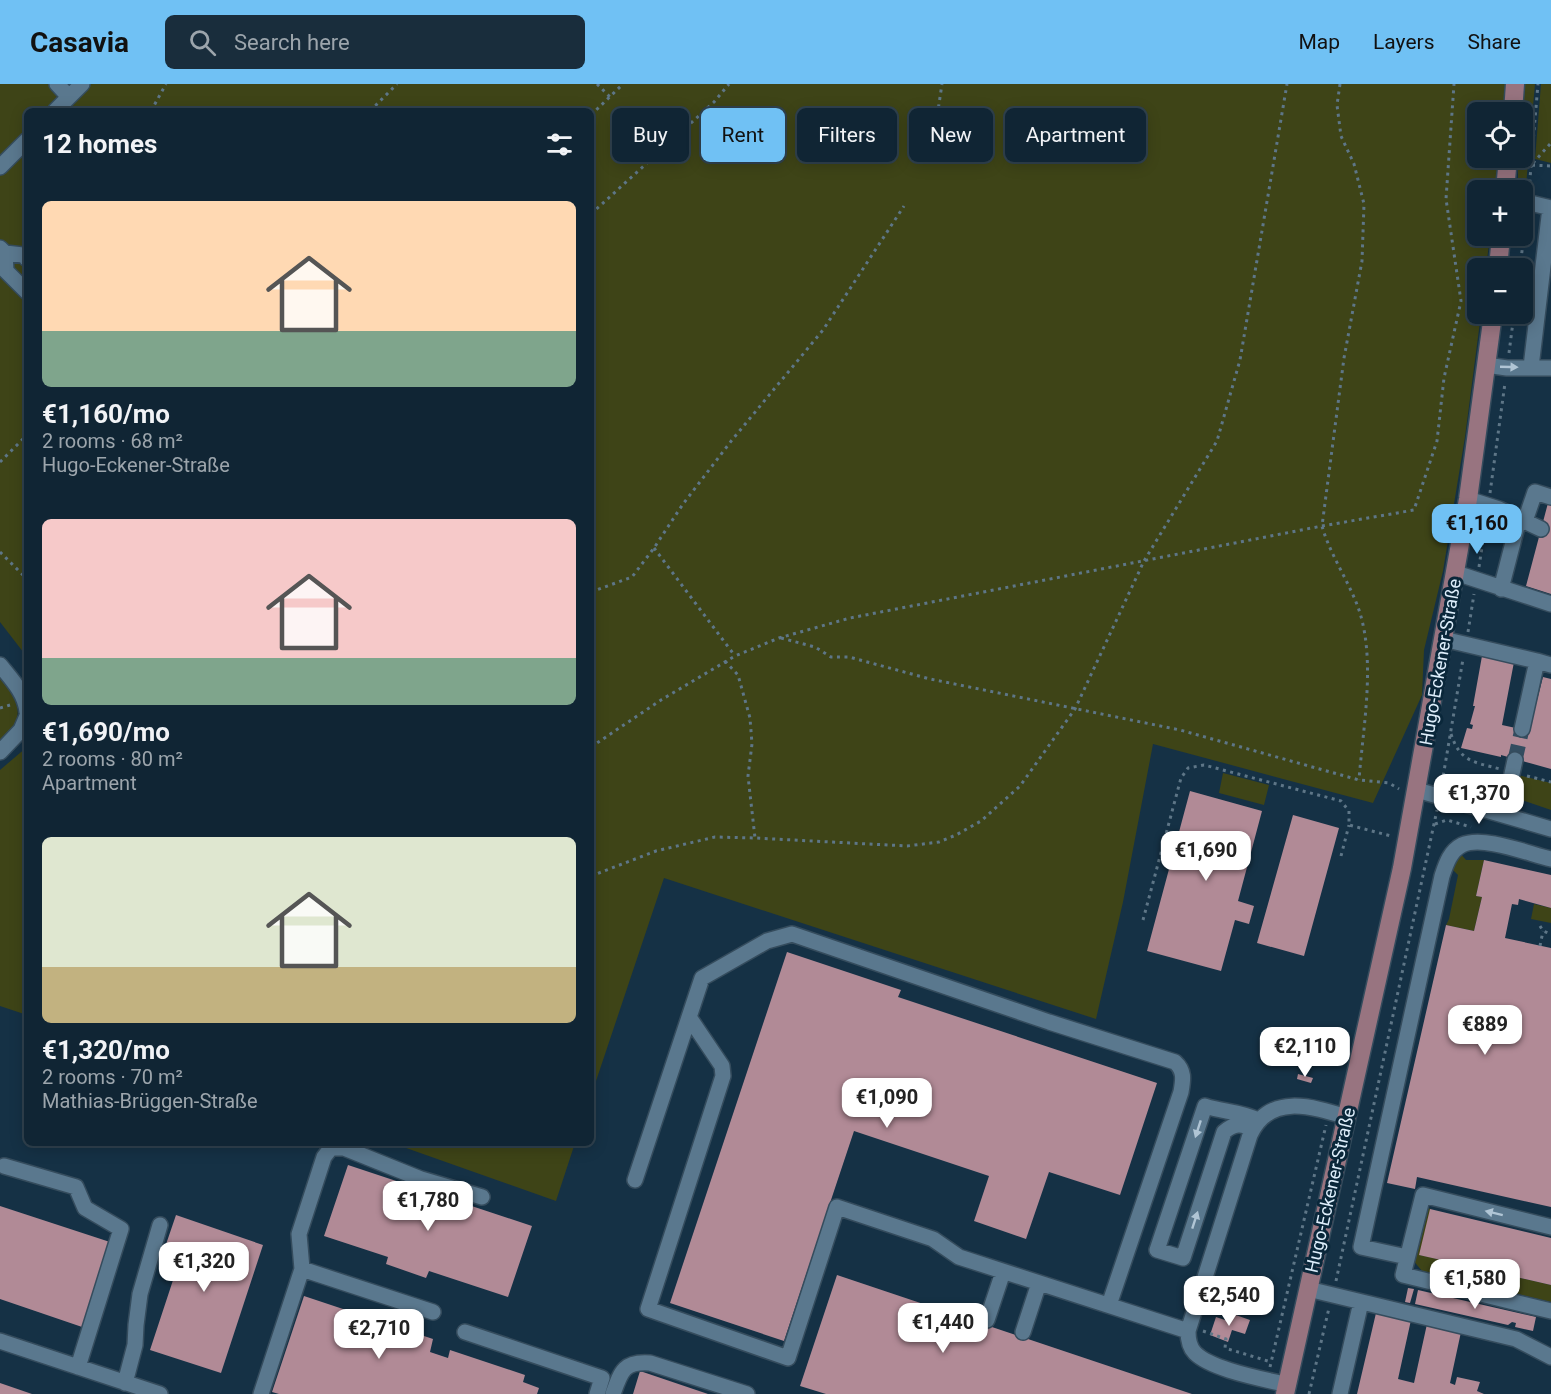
<!DOCTYPE html>
<meta charset="utf-8">
<style>
body{margin:0;font-family:Roboto,sans-serif;background:#192d3c;color:#f1f3f6;height:100vh;display:flex;flex-direction:column;font-size:22px;white-space:nowrap}
*{box-sizing:border-box;margin:0}
p{font-size:20px;color:#9ca5ac}
.icon{flex:none;width:33px;height:33px;fill:none;stroke:currentColor;stroke-width:2;stroke-linecap:round;stroke-linejoin:round}
.map{position:relative;flex:1;overflow:hidden}
.side{position:absolute;left:24px;top:24px;width:570px;height:1038px;display:flex;flex-direction:column;background:#102534;border-radius:9px;box-shadow:0 3px 15px #0003,0 0 0 2px #30424f}
.side>*{flex:none}
.banner{position:absolute;left:612px;top:24px;width:570px;height:54px;display:flex;gap:12px}
.controls{position:absolute;left:1467px;top:18px;display:grid;gap:12px}
.controls a{display:grid;place-items:center;width:66px;height:66px;border-radius:9px;background:#102534;box-shadow:0 3px 15px #0003,0 0 0 2px #30424f;font-size:30px}
.price{position:absolute;translate:-50% -51px;padding:0 14px;border-radius:12px;background:#fff;color:#222;font-size:20px;line-height:39px;filter:drop-shadow(0 2px 3px #0008)}
.price::after{content:'';position:absolute;left:50%;top:36px;width:18px;height:14px;margin-left:-9px;background:inherit;clip-path:polygon(0 0,100% 0,50% 100%)}
.price.active{background:#70c1f4;color:#111}
ul{padding:0;list-style:none}
li{display:grid;align-content:center;gap:12px;height:318px;padding:0 18px}
li span{display:grid;place-items:center;height:186px;border-radius:9px;color:#555}
li>.icon{margin-inline-start:auto}
span .icon{width:108px;height:108px;fill:#fffc;stroke-width:1}
li b{font-size:26px}
h2{display:flex;justify-content:space-between;align-items:center;height:72px;padding:0 18px;font-size:26px}
.tag{padding:0 21px;border-radius:9px;background:#102534;box-shadow:0 3px 15px #0003,0 0 0 2px #30424f;font-size:21px;line-height:54px}
.tag.active{background:#70c1f4;color:#111}
header{display:flex;align-items:center;gap:36px;box-sizing:border-box;height:84px;padding:0 30px;background:#70c1f4;color:#111}
header strong{font-size:28px}
nav{display:flex;gap:33px;margin-inline-start:auto;font-size:21px}
.search{width:420px;height:54px;background:#192d3c;display:flex;align-items:center;gap:15px;box-sizing:border-box;padding:0 21px;border-radius:9px;color:#9ca5ac;font-size:22px}
.map>svg:first-child{display:block}
.green{fill:#3e4417}
.building{fill:#b18a96}
.lines{fill:none;stroke-linecap:round;stroke-linejoin:round}
.minor-tunnel{stroke:#334d60;stroke-width:15;stroke-dasharray:15 8;stroke-linecap:butt}
.minor-casing{stroke:#354c5d;stroke-width:18}
.major-casing{stroke:#354c5d;stroke-width:21}
.path{stroke:#5e7687;stroke-width:3;stroke-dasharray:3 4.5;stroke-linecap:butt}
.minor{stroke:#5a788e;stroke-width:15}
.major{stroke:#987480;stroke-width:18}
.oneway{fill:#b0c5d5}
.labels{text-anchor:middle;dominant-baseline:central;stroke-width:6;stroke-linejoin:round;paint-order:stroke}
.street-label{font-size:18px;fill:#deeefb;stroke:#0a273a}
</style>
<header>
<strong>Casavia</strong>
<div class="search"><svg class="icon" aria-label="search" viewBox="0 0 24 24"><circle cx="10" cy="10" r="6"/><path d="M15 15l6 6"/></svg>Search here</div>
<nav><a>Map</a><a>Layers</a><a>Share</a></nav>
</header>
<div class="map">
<svg width="1551" height="1310" viewBox="0 0 1551 1310">
<rect width="100%" height="100%" fill="#153145"/>
<path class="green" d="M0,0H1506L1503,28H1478V74H1498L1495,106H1478V152H1490L1486,184H1478V230H1481L1465,353L1443,487L1424,566L1422,611L1373,719L1153,660L1123,818L1096,935L664,794L591,1012V27H27V573L0,538Z
M1525,0H1535L1525,113L1523,112L1522,106H1518V74H1522V28Z
M1541,0H1551V79L1535,75Z
M0,594C21,620 26,634 0,658Z
M27,663V931L0,922V686Z
M1223,689L1269,701L1264,721L1219,709Z
M1518,691L1551,699V726L1519,715L1515,708Z
M1460,769L1466,776H1484L1476,812L1482,813L1474,847L1446,841L1449,835L1458,791L1450,783Z
M1534,820L1551,824V839L1531,835Z
M392,1059H575L556,1117Z
M1428,1124L1431,1125L1420,1171L1551,1201V1218L1422,1187L1412,1175L1421,1134Z"/>
<path class="building" d="M1548,419L1551,420V510L1526,502Z
M1482,572L1514,578L1502,641L1529,647L1543,593L1551,595V685L1501,671V673L1461,664L1467,644L1472,645L1473,641L1470,640L1475,622H1473Z
M1190,707L1262,727L1238,817L1254,822L1249,840L1235,836L1221,887L1147,867Z
M1293,731L1339,744L1304,872L1257,859Z
M1484,776L1551,791V824L1519,815L1518,821L1512,820L1505,854L1551,864V1123L1417,1093L1415,1105L1387,1099L1446,841L1474,847L1482,813L1476,812Z
M787,868L901,906L898,913L1157,999L1120,1111L1049,1088L1026,1155L974,1137L989,1092L854,1047L784,1257L670,1219Z
M1298,990L1313,994L1311,999L1297,995Z
M348,1081L532,1142L508,1213L429,1187L426,1194L386,1180L388,1173L324,1152Z
M0,1122L113,1159L85,1244L0,1215Z
M1430,1125L1551,1154V1201L1419,1171Z
M176,1131L263,1161L221,1289L150,1266L178,1181L161,1175Z
M837,1191L1192,1310H826L800,1302Z
M1408,1204L1414,1205L1410,1219L1405,1218Z
M1418,1206L1536,1233L1533,1247L1515,1243L1516,1239L1512,1238L1508,1241L1415,1220Z
M304,1212L433,1255L430,1268L448,1274L450,1266L525,1291L523,1298L539,1304L537,1310H279L272,1308Z
M1230,1229L1250,1236L1245,1250L1232,1246L1228,1258L1210,1251L1216,1233L1228,1237Z
M1376,1229L1411,1236L1398,1295L1414,1299L1427,1240L1461,1248L1450,1299L1455,1301L1457,1293L1480,1298L1477,1307L1484,1310H1357Z
M640,1287L708,1310H633Z
M0,1299L32,1310H0Z"/>
<g class="lines">
<path class="minor-tunnel" d="M1515,676L1522,645"/>
<g class="minor-casing">
<path id="minor" d="M57,0L69,13
M55,27L82,0
M0,83L27,56
M1522,117L1551,124
M0,164L5,169L6,187L27,208
M5,169L23,171L27,175
M1486,281L1507,284H1551
M1531,283L1550,124
M1468,415L1499,425L1541,445
M1525,437L1535,408L1551,413
M1456,489L1551,520
M1501,505L1519,435
M1443,555L1537,577
M0,581C12,596 25,609 27,628
M1522,645L1537,577L1551,581
M0,668L21,646L27,632
M1417,706L1551,745
M1503,731L1515,676
M689,933L722,982L723,992L648,1225L788,1274L837,1123L933,1155L959,1173L1188,1247
M1253,1044C1241,1040 1234,1039 1224,1048L1183,1174L1157,1166L1205,1022C1223,1028 1240,1027 1258,1036
M4,1082L76,1103L85,1124L121,1145L78,1283
M635,1096L702,894L767,857L792,850L1049,938L1175,978C1185,987 1183,996 1181,1008L1109,1221
M1551,1143L1423,1111L1403,1191L1551,1227
M1407,1173L1361,1163L1442,792C1446,780 1450,767 1462,761C1483,751 1529,770 1551,775
M302,1185L299,1150L324,1073L331,1064H344L421,1095L482,1113
M1308,1205L1516,1255L1551,1273
M987,1236L1003,1188
M465,1248L602,1294L597,1310
M1023,1248L1039,1199
M0,1257L160,1310
M125,1299L135,1261L136,1241L140,1210L160,1141
M1288,1301C1264,1295 1212,1286 1195,1269C1189,1263 1188,1254 1188,1247L1250,1051C1269,1009 1311,1022 1347,1033
M261,1310L302,1185L433,1228
M613,1310C621,1287 624,1277 650,1279L747,1310
M1340,1310L1361,1218"/>
</g>
<g class="major-casing">
<path id="major" d="M1513,28L1515,0
M1505,106L1508,74
M1498,184L1501,152
M1285,1310L1402,784L1468,415L1493,230"/>
</g>
<path class="path" d="M597,0L610,13
M1340,0L1337,21L1341,52L1354,80L1364,120L1362,177L1344,274L1322,442C1330,471 1349,497 1359,526C1376,577 1363,643 1359,696
M151,27L166,0
M370,27L397,0
M591,31L623,0
M934,53L942,0
M1533,79L1551,59
M1532,81L1551,82
M1529,106L1538,0
M591,130L714,18L729,0
M1520,184L1526,133
M1509,269L1514,230
M0,378L27,351
M1490,409L1505,299
M654,464L735,572
M0,468L27,495
M1479,483L1486,436
M591,508L632,493L654,464L683,420L732,356L823,246L904,122
M1468,548L1474,510
M781,554L815,563L831,573H849L930,595L1180,646L1359,696L1389,699L1399,705
M725,577L738,591L750,634L752,660L748,692L755,754
M0,624L10,621
M1451,650C1460,678 1474,678 1500,685
M591,663L661,616L735,572L779,554L850,534L1322,442L1414,426L1437,357L1444,294L1461,217L1446,115L1454,0
M1527,692L1551,698
M1442,699L1463,575
M1435,740L1447,736L1471,743
M1341,772L1349,741
M591,792L656,767L715,753L755,754L907,762L939,758L956,751L981,737L1020,702L1075,625L1144,477L1217,357L1240,276L1287,0
M1143,836L1181,694L1188,684L1204,681L1341,717L1349,727V741L1391,752
M1540,842L1543,847L1551,850
M1540,862L1543,847
M1336,1197L1437,726
M1203,1247L1226,1255L1225,1264L1271,1278
M1270,1283L1326,1041
M1309,1310L1329,1224"/>
<use href="#minor" class="minor"/>
<use href="#major" class="major"/>
</g>
<defs><path id="oneway-solid" d="M-6-.8H1V-3.2L6.5 0L1 3.2V.8H-6Z" transform="scale(1.5)"/></defs>
<g class="oneway">
<use href="#oneway-solid" transform="translate(1509 283) rotate(2)"/>
<use href="#oneway-solid" transform="translate(1198 1045) rotate(108)"/>
<use href="#oneway-solid" transform="translate(1494 1129) rotate(-166)"/>
<use href="#oneway-solid" transform="translate(1195 1136) rotate(-72)"/>
</g>
<g class="labels">
<g class="street-label">
<text transform="translate(1440 578) rotate(-80)">Hugo-Eckener-Straße</text>
<text transform="translate(1330 1106) rotate(-77)">Hugo-Eckener-Straße</text>
</g>
</g>
</svg>
<div class="controls">
<a><svg class="icon" aria-label="locate" viewBox="0 0 24 24"><circle cx="12" cy="12" r="6"/><path d="M12 2v4M12 18v4M2 12h4M18 12h4"/></svg></a>
<a>+</a>
<a>−</a>
</div>
<b class="price active" style="left:1477px;top:471px">€1,160</b>
<b class="price" style="left:1479px;top:741px">€1,370</b>
<b class="price" style="left:1206px;top:798px">€1,690</b>
<b class="price" style="left:1485px;top:972px">€889</b>
<b class="price" style="left:1305px;top:994px">€2,110</b>
<b class="price" style="left:887px;top:1045px">€1,090</b>
<b class="price" style="left:428px;top:1148px">€1,780</b>
<b class="price" style="left:204px;top:1209px">€1,320</b>
<b class="price" style="left:1475px;top:1226px">€1,580</b>
<b class="price" style="left:1229px;top:1243px">€2,540</b>
<b class="price" style="left:943px;top:1270px">€1,440</b>
<b class="price" style="left:379px;top:1276px">€2,710</b>
<div class="banner">
<a class="tag">Buy</a>
<a class="tag active">Rent</a>
<a class="tag">Filters</a>
<a class="tag">New</a>
<a class="tag">Apartment</a>
</div>
<section class="side">
<h2>12 homes<svg class="icon" aria-label="filters" viewBox="0 0 24 24"><path d="M4 7h16M4 17h16"/><circle cx="9" cy="7" r="2"/><circle cx="15" cy="17" r="2"/></svg></h2>
<ul>
<li><span style="background:linear-gradient(#ffd9b3 70%,#7fa58c 0)"><svg class="icon" aria-label="home" viewBox="0 0 24 24"><path d="M3 11l9-7 9 7M6 9v11h12V9"/></svg></span><div><b>€1,160/mo</b><p>2 rooms · 68 m²</p><p>Hugo-Eckener-Straße</p></div></li>
<li><span style="background:linear-gradient(#f6c9c9 75%,#7fa58c 0)"><svg class="icon" aria-label="home" viewBox="0 0 24 24"><path d="M3 11l9-7 9 7M6 9v11h12V9"/></svg></span><div><b>€1,690/mo</b><p>2 rooms · 80 m²</p><p>Apartment</p></div></li>
<li><span style="background:linear-gradient(#dfe7d0 70%,#c2b280 0)"><svg class="icon" aria-label="home" viewBox="0 0 24 24"><path d="M3 11l9-7 9 7M6 9v11h12V9"/></svg></span><div><b>€1,320/mo</b><p>2 rooms · 70 m²</p><p>Mathias-Brüggen-Straße</p></div></li>
</ul>
</section>
</div>
